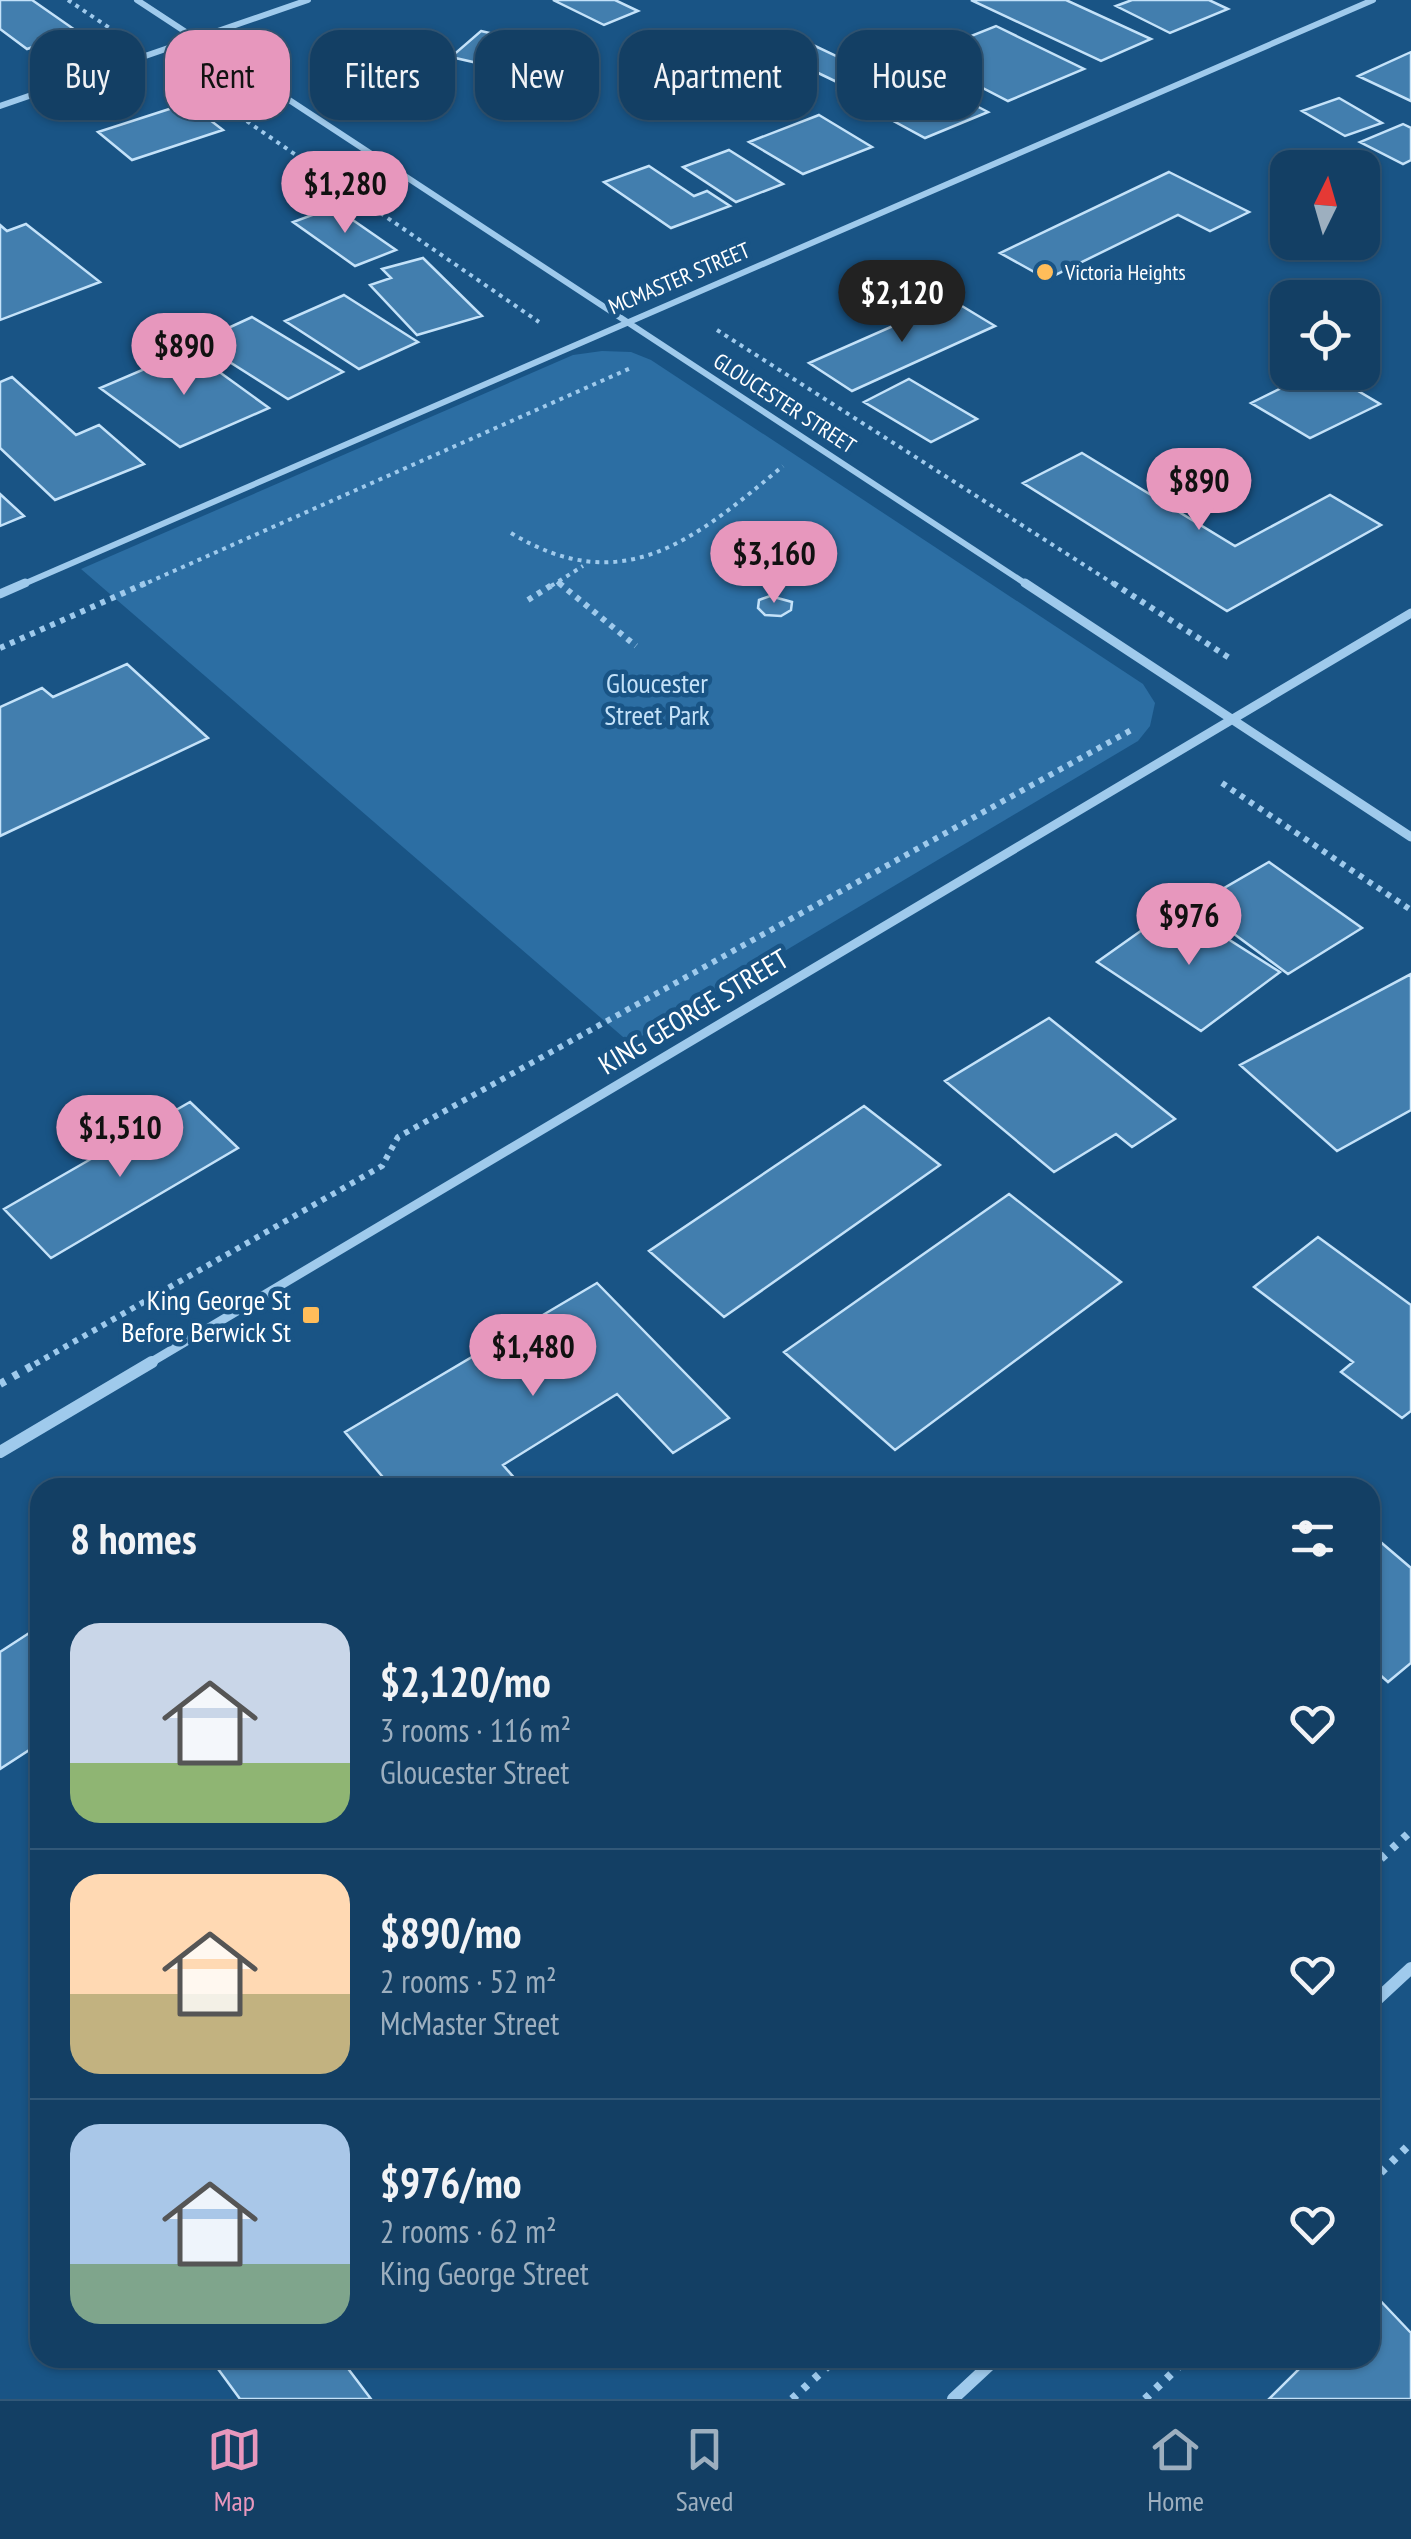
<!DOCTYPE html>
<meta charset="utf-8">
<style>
body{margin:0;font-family:"PT Sans Narrow",sans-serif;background:#204a6d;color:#f1f3f6;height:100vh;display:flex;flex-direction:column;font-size:38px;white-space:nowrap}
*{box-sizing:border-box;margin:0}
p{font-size:32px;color:#9dafbf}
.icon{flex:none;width:55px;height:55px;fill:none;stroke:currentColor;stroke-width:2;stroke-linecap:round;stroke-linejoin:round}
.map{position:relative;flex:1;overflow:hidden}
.panel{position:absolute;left:30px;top:1478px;width:1350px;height:890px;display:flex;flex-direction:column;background:#133f64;border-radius:30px;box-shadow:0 2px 8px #0004,0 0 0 2px #325878}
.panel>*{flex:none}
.banner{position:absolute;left:30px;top:30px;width:1352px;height:90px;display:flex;gap:20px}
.needle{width:65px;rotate:5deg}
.tools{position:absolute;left:1270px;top:150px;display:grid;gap:20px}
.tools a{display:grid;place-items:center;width:110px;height:110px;border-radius:20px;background:#133f64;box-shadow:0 2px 8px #0004,0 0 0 2px #325878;font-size:50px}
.price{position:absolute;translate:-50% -85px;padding:0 22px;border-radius:35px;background:#e797bd;color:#111;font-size:32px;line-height:65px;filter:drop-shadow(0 2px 5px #0008)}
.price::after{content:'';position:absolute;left:50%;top:60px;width:30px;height:22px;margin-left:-15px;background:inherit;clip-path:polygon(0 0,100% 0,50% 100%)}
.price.on{background:#222;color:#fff}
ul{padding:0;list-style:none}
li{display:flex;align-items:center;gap:30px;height:250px;padding:0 40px}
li+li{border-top:2px solid #325878}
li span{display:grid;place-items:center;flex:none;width:280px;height:200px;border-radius:30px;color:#555}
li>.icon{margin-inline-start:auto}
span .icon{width:120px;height:120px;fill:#fffc;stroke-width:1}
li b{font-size:42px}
h2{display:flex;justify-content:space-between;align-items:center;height:120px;padding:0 40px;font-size:42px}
.chip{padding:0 35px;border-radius:30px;background:#133f64;box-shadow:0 2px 8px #0004,0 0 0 2px #325878;font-size:35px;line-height:90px}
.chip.on{background:#e797bd;color:#111}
.menu{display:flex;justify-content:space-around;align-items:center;height:140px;border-top:2px solid #325878;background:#133f64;font-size:28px;color:#9dafbf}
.menu a{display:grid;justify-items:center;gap:5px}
.menu .on{color:#e797bd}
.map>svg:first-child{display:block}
.green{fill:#2c6ea3}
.building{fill:#427eae;stroke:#c4e2f9;stroke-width:2.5}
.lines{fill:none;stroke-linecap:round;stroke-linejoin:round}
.path-far2{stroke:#9fcaec;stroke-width:4;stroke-dasharray:4 5;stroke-linecap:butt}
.path-far1{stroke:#9fcaec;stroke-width:6;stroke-dasharray:5 6;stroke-linecap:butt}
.path{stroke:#9fcaec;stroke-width:8;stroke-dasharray:6 9;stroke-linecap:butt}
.minor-far2{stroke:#9fcaec;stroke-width:6}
.minor-far1{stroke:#9fcaec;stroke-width:9}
.minor{stroke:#9fcaec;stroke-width:12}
.poi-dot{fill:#ffbd5a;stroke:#195485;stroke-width:4}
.labels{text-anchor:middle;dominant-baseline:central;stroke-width:9;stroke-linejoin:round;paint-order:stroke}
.far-poi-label{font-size:22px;fill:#fff;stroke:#195485;text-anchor:start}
.far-street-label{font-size:22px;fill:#fff;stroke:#195485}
.park-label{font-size:28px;fill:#c4e2f9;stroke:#195485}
.street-label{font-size:28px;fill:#fff;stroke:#195485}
.poi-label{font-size:28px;fill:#fff;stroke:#195485;text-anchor:end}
</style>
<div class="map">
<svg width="1411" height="2399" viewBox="0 0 1411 2399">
<rect width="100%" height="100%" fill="#195485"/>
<path class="green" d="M602,351L631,352L651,360L1143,684L1155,703L1150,726L1138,741L630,1043L81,569L573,355Z"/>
<path class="building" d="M0,0H32L78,32L27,49L0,29Z
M553,0H615L638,11L604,25Z
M971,0H1066L1151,39L1101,61Z
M1132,0H1209L1228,9L1170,33L1116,6Z
M996,26L1084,69L1008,101L921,56Z
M373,30L425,48L371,80L318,61Z
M481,31L576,53L548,79L451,57Z
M794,36L838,57L857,49L886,62L839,83L766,48Z
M1411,52V101L1358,76Z
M889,70L936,94L946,90L988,112L925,138L838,91Z
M1339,98L1382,123L1345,136L1302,111Z
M188,103L223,130L132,160L98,132Z
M819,115L872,147L803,174L749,142Z
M1403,124L1411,128V160L1403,164L1360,142Z
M729,150L783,184L736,202L683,167Z
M649,166L694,196L707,191L730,206L671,228L604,182Z
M1169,172L1249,212L1210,231L1178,215L1047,279L1000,253Z
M334,207L396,250L355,266L293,222Z
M26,224L100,282L0,320V225L7,231Z
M423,258L482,316L417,335L370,285L391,278L382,269Z
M344,295L418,342L359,369L285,321Z
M952,300L995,326L852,391L809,363Z
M252,317L343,372L288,399L198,342Z
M189,350L269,408L180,447L100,388Z
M1314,372H1326L1380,404L1310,438L1251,403Z
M12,377L76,435L99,425L144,464L55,500L0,448V382Z
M909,379L977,419L931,442L864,402Z
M1082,453L1235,546L1330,495L1381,525L1227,611L1023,483Z
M0,494L24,516L0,526Z
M770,596L792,602L791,610L781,616L765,615L758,608L759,600Z
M127,664L208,738L0,836V707L42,688L53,697Z
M1269,862L1362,928L1288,974L1195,905Z
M1176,906L1280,972L1201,1031L1097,962Z
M1411,974V1110L1337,1151L1240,1065Z
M1049,1018L1175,1119L1132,1147L1116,1134L1054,1172L945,1081Z
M190,1102L238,1148L51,1258L4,1209Z
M864,1106L940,1165L724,1317L649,1251Z
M1009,1194L1121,1282L895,1450L784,1352Z
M1318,1237L1411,1305V1411L1402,1418L1341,1372L1353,1362L1254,1287Z
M597,1283L729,1418L673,1453L617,1394L503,1465L523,1488H392L345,1432Z
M1370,1533L1411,1568V1663L1388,1682L1370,1666Z
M40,1626V1743L0,1769V1652Z
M1374,2294L1411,2333V2399H1269L1310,2358H1370Z
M210,2358H340L371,2399H240Z"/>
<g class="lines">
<path class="path-far2" d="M68,0L111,29
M232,111L539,322
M717,330L1117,586
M511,533C623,601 695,539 783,466
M557,582L562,586
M140,586L633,367
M551,586L583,566"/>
<path class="path-far1" d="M559,583L636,646
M1113,583L1231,659
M528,600L555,583
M0,648L146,583
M1222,783L1411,910
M35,1364L382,1166L398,1137L1133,729"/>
<path class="path" d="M0,1384L39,1362
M1370,1869L1411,1831
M1370,2183L1411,2143
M792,2399L837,2358
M1145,2399L1188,2358"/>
<path class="minor-far2" d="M137,0L1029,586
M0,106L308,0
M19,586L1373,0"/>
<path class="minor-far1" d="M1025,583L1411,837
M0,594L25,583
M148,1364L1411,613"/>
<path class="minor" d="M0,1452L152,1362
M1370,2006L1411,1968
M953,2399L997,2358"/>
</g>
<g class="poi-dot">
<circle cx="1045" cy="272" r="10"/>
<rect x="301" y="1305" width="20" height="20" rx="5"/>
</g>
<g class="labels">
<g class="far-poi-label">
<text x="1065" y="272">Victoria Heights</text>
</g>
<g class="far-street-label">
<text transform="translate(679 278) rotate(-23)">MCMASTER STREET</text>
<text transform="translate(785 403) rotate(33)">GLOUCESTER STREET</text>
</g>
<g class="park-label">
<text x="657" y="682">Gloucester<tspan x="657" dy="32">Street Park</tspan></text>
</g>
<g class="street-label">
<text transform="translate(693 1011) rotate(-31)">KING GEORGE STREET</text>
</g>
<g class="poi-label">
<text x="291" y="1299">King George St<tspan x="291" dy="32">Before Berwick St</tspan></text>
</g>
</g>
</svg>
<div class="tools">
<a><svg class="needle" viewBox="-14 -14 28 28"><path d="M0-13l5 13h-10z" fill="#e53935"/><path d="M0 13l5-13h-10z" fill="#9dafbf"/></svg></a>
<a><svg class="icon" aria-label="locate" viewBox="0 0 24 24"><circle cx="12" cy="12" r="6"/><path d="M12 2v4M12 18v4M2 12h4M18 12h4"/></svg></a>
</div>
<b class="price" style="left:345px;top:236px">$1,280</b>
<b class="price on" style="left:902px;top:345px">$2,120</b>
<b class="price" style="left:184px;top:398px">$890</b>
<b class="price" style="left:1199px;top:533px">$890</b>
<b class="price" style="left:774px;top:606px">$3,160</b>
<b class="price" style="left:1189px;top:968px">$976</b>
<b class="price" style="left:120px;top:1180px">$1,510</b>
<b class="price" style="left:533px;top:1399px">$1,480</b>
<div class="banner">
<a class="chip">Buy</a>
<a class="chip on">Rent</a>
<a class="chip">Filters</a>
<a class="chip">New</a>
<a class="chip">Apartment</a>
<a class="chip">House</a>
</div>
<section class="panel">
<h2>8 homes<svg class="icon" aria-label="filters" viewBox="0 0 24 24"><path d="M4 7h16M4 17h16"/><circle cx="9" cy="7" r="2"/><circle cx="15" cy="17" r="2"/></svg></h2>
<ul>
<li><span style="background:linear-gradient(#c9d6e8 70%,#8fb573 0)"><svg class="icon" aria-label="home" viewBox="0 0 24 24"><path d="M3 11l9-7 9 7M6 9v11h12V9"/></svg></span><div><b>$2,120/mo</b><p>3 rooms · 116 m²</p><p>Gloucester Street</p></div><svg class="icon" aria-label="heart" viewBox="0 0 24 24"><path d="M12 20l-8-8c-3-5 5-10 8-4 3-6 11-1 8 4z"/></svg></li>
<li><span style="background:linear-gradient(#ffd9b3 60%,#c2b280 0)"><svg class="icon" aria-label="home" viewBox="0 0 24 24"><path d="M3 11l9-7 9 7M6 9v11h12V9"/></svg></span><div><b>$890/mo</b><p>2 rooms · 52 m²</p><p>McMaster Street</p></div><svg class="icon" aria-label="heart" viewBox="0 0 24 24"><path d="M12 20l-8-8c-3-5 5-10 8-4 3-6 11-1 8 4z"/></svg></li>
<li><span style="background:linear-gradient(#a9c7e8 70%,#7fa58c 0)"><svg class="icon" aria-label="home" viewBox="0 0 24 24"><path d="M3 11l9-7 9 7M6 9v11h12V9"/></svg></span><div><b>$976/mo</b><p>2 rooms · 62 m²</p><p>King George Street</p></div><svg class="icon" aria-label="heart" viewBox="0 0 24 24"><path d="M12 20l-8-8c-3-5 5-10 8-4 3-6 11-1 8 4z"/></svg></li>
</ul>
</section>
</div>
<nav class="menu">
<a class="on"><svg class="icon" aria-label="map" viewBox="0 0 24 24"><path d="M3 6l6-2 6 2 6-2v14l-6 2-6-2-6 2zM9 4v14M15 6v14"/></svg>Map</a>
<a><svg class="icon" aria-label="saved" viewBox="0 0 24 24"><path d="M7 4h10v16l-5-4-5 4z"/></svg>Saved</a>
<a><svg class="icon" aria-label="home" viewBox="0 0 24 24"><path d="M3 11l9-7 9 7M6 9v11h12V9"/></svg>Home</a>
</nav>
